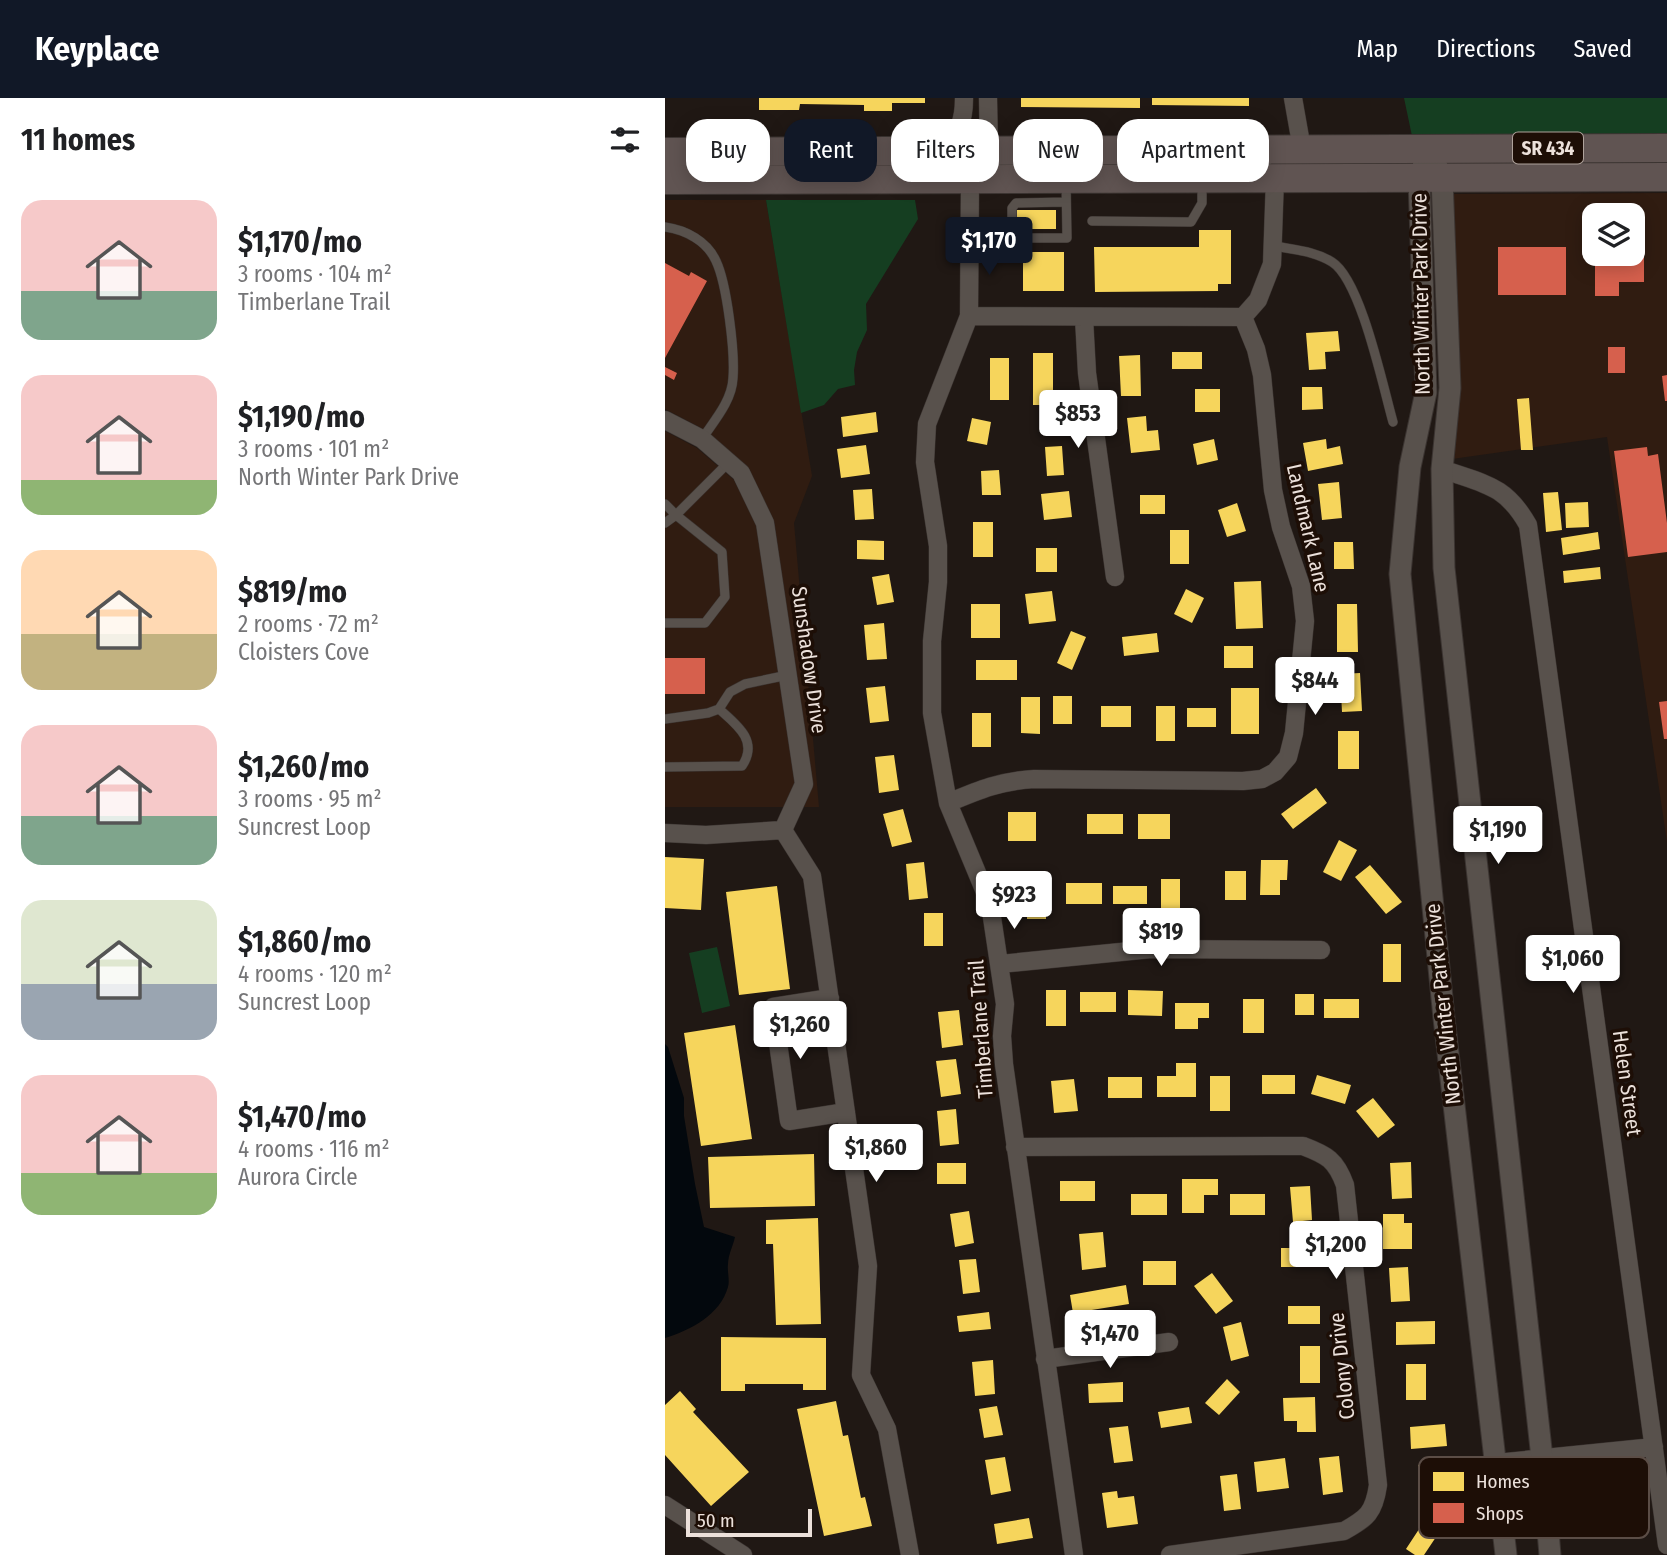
<!DOCTYPE html>
<meta charset="utf-8">
<style>
body{margin:0;font-family:"Fira Sans Condensed",sans-serif;background:#f2f2f2;color:#202124;height:100vh;display:flex;flex-direction:column;font-size:26px;white-space:nowrap}
*{box-sizing:border-box;margin:0}
p{font-size:23px;color:#757577}
.icon{flex:none;width:38px;height:38px;fill:none;stroke:currentColor;stroke-width:2;stroke-linecap:round;stroke-linejoin:round}
.map{position:relative;flex:1;overflow:hidden}
.side{display:flex;flex-direction:column;background:#fff;width:665px}
.side>*{flex:none}
.top-card{position:absolute;left:21px;top:21px;width:665px;height:63px;display:flex;gap:14px}
.tools{position:absolute;left:917px;top:105px;display:grid;gap:14px}
.tools a{display:grid;place-items:center;width:63px;height:63px;border-radius:14px;background:#fff;box-shadow:0 4px 18px #0003;font-size:35px}
.scale{position:absolute;left:21px;bottom:18px;width:126px;box-sizing:border-box;padding-left:7px;border:4px solid #ece1db;border-top:0;font-size:19px;line-height:24px;white-space:nowrap;color:#ece1db;-webkit-text-stroke:5px #1d0e06;paint-order:stroke}
.price{position:absolute;translate:-50% -60px;padding:0 16px;border-radius:7px;background:#fff;color:#222;font-size:23px;line-height:46px;filter:drop-shadow(0 2px 4px #0008)}
.price::after{content:'';position:absolute;left:50%;top:42px;width:21px;height:16px;margin-left:-10px;background:inherit;clip-path:polygon(0 0,100% 0,50% 100%)}
.price.selected{background:#111827;color:#fff}
ul{padding:0;list-style:none}
li{display:flex;align-items:center;gap:21px;height:175px;padding:0 21px}
li span{display:grid;place-items:center;flex:none;width:196px;height:140px;border-radius:21px;color:#555}
li>.icon{margin-inline-start:auto}
span .icon{width:84px;height:84px;fill:#fffc;stroke-width:1}
li b{font-size:30px}
h2{display:flex;justify-content:space-between;align-items:center;height:84px;padding:0 21px;font-size:30px}
.pill{padding:0 24px;border-radius:21px;background:#fff;box-shadow:0 4px 18px #0003;font-size:24px;line-height:63px}
.pill.selected{background:#111827;color:#fff}
header{display:flex;align-items:center;gap:42px;box-sizing:border-box;height:98px;padding:0 35px;background:#111827;color:#fff}
header strong{font-size:33px}
nav{display:flex;gap:38px;margin-inline-start:auto;font-size:24px}
main{display:flex;flex:1;min-height:0}
.map>svg:first-child{display:block}
.built{fill:#301c11;fill-rule:evenodd}
.green{fill:#153e21}
.water{fill:#03080d}
.homes{fill:#f6d55c}
.shops{fill:#d6604d}
.lines{fill:none;stroke-linecap:round;stroke-linejoin:round}
.service-casing{stroke:#3b3431;stroke-width:10}
.minor-casing{stroke:#3b3431;stroke-width:19}
.tertiary-casing{stroke:#3b3431;stroke-width:23}
.primary-casing{stroke:#3b3431;stroke-width:30}
.service{stroke:#58514c;stroke-width:9}
.minor{stroke:#58514c;stroke-width:18}
.tertiary{stroke:#58514c;stroke-width:21}
.primary{stroke:#605452;stroke-width:28}
.labels{text-anchor:middle;dominant-baseline:central;stroke-width:7;stroke-linejoin:round;paint-order:stroke}
.shield{fill:#1d0e06;stroke:#aea29b;stroke-width:2}
.shield-label{font-size:19px;font-weight:bold;fill:#ece1db}
.street-label{font-size:21px;fill:#ece1db;stroke:#1d0e06}
.key{fill:#1d0e06;stroke:#5b4d46;stroke-width:2}
.key-label{font-size:19px;fill:#ece1db}
</style>
<header>
<strong>Keyplace</strong>
<nav><a>Map</a><a>Directions</a><a>Saved</a></nav>
</header>
<main>
<section class="side">
<h2>11 homes<svg class="icon" aria-label="filters" viewBox="0 0 24 24"><path d="M4 7h16M4 17h16"/><circle cx="9" cy="7" r="2"/><circle cx="15" cy="17" r="2"/></svg></h2>
<ul>
<li><span style="background:linear-gradient(#f6c9c9 65%,#7fa58c 0)"><svg class="icon" aria-label="home" viewBox="0 0 24 24"><path d="M3 11l9-7 9 7M6 9v11h12V9"/></svg></span><div><b>$1,170/mo</b><p>3 rooms · 104 m²</p><p>Timberlane Trail</p></div></li>
<li><span style="background:linear-gradient(#f6c9c9 75%,#8fb573 0)"><svg class="icon" aria-label="home" viewBox="0 0 24 24"><path d="M3 11l9-7 9 7M6 9v11h12V9"/></svg></span><div><b>$1,190/mo</b><p>3 rooms · 101 m²</p><p>North Winter Park Drive</p></div></li>
<li><span style="background:linear-gradient(#ffd9b3 60%,#c2b280 0)"><svg class="icon" aria-label="home" viewBox="0 0 24 24"><path d="M3 11l9-7 9 7M6 9v11h12V9"/></svg></span><div><b>$819/mo</b><p>2 rooms · 72 m²</p><p>Cloisters Cove</p></div></li>
<li><span style="background:linear-gradient(#f6c9c9 65%,#7fa58c 0)"><svg class="icon" aria-label="home" viewBox="0 0 24 24"><path d="M3 11l9-7 9 7M6 9v11h12V9"/></svg></span><div><b>$1,260/mo</b><p>3 rooms · 95 m²</p><p>Suncrest Loop</p></div></li>
<li><span style="background:linear-gradient(#dfe7d0 60%,#9aa5b1 0)"><svg class="icon" aria-label="home" viewBox="0 0 24 24"><path d="M3 11l9-7 9 7M6 9v11h12V9"/></svg></span><div><b>$1,860/mo</b><p>4 rooms · 120 m²</p><p>Suncrest Loop</p></div></li>
<li><span style="background:linear-gradient(#f6c9c9 70%,#8fb573 0)"><svg class="icon" aria-label="home" viewBox="0 0 24 24"><path d="M3 11l9-7 9 7M6 9v11h12V9"/></svg></span><div><b>$1,470/mo</b><p>4 rooms · 116 m²</p><p>Aurora Circle</p></div></li>
</ul>
</section>
<div class="map">
<svg width="1002" height="1457" viewBox="0 0 1002 1457">
<rect width="100%" height="100%" fill="#201814"/>
<path class="built" d="M1002,95V744L942,339L787,361L786,96ZM929,117H968V156H929Z
M0,102H101L147,378L129,425L154,709H139L147,685L109,423L80,367L40,332L0,311Z
M0,333L32,350L69,382L92,428L130,685L119,709H0Z"/>
<path class="green" d="M739,0H1002V37L747,38Z
M101,102H250L253,121L201,206L202,232L192,254L189,272L190,287L173,291L159,307L136,315Z
M52,849L65,908L37,915L24,855Z"/>
<path class="water" d="M0,946L3,949L19,1000V1018L30,1086L39,1129L70,1139C68,1148 63,1157 63,1166C62,1173 65,1182 63,1189C55,1217 26,1232 0,1240Z"/>
<path class="homes" d="M94,0H260V5H227V13H199V7L135,6L134,12H94Z
M356,0H475V10L356,9Z
M487,0H584V8L487,7Z
M350,112H391V131H350Z
M534,132H566V186H553V193L430,194L429,149H534Z
M358,154H399V193H358Z
M673,233L675,253L660,254L661,271L644,272L641,235Z
M507,254H537V271H507Z
M368,255H388V307H368Z
M475,257L476,298H456L454,258Z
M325,260H344V302H325Z
M637,289H657L658,311L637,312Z
M530,291H555V314H530Z
M864,300L868,352H856L852,301Z
M211,314L213,334L178,339L176,319Z
M481,318L482,333L493,332L495,352L466,355L462,320Z
M307,320L326,324L322,347L302,343Z
M549,341L553,362L532,367L528,346Z
M661,341L662,351L675,348L678,366L643,373L638,345Z
M201,347L205,376L176,380L172,351Z
M397,348L399,377L382,378L380,349Z
M334,372L336,397H317L316,373Z
M674,384L677,420L657,422L653,386Z
M207,391L209,421L190,422L188,392Z
M404,393L407,419L379,422L376,396Z
M893,394L897,432L881,434L878,395Z
M475,397H500V416H475Z
M923,404L924,429L901,430L900,405Z
M572,405L581,433L562,439L553,412Z
M308,424H328V459H308Z
M505,432H524V466H505Z
M933,434L935,451L898,457L896,440Z
M192,442L219,443V462L192,461Z
M669,444H688L689,471H669Z
M371,450H392V474H371Z
M935,469L936,481L899,485L898,473Z
M224,476L229,504L212,507L207,479Z
M596,483L598,530L571,531L569,484Z
M521,491L539,500L527,525L509,516Z
M387,493L391,523L364,526L360,496Z
M306,506H335V540H306Z
M672,506H692L693,554H672Z
M219,525L222,561L202,562L199,527Z
M406,533L421,539L407,572L392,565Z
M492,535L494,554L459,558L457,539Z
M559,548H588V570H559Z
M311,562H352V582H311Z
M695,575L697,613L677,614L675,576Z
M220,588L224,623L205,625L201,590Z
M566,590H594V636H566Z
M388,598H407V626H388Z
M356,599H375V636L356,635Z
M436,608H466V629H436Z
M491,608H510V643H491Z
M522,610H551V629H522Z
M307,615H326V649H307Z
M673,633H694V671H673Z
M229,657L234,692L214,695L210,659Z
M651,690L662,705L628,731L616,716Z
M238,711L247,744L227,749L218,716Z
M343,714H371V743H343Z
M422,716H458V736H422Z
M473,716H505V741H473Z
M674,742L692,752L676,783L658,774Z
M0,759L39,761L36,812L0,810Z
M596,762H623L622,782H615V797H595Z
M259,764L263,800L244,802L241,766Z
M705,767L737,804L721,816L690,779Z
M560,773H581V802H560Z
M496,781H515V813H496Z
M401,785H437V806H401Z
M362,786H381V821H362Z
M112,788L125,891L74,897L61,794Z
M448,788H482V806H448Z
M259,815H278V848H259Z
M718,846H736V884H718Z
M381,892H401V928H381Z
M463,892L498,893L497,918L463,917Z
M415,894H451V914H415Z
M630,896H649V917H630Z
M578,901H599V935H578Z
M659,901H694V920H659Z
M510,905H544V920H533V931H510Z
M294,912L298,947L277,950L273,914Z
M70,927L87,1041L36,1048L19,935Z
M291,961L296,996L276,999L271,963Z
M511,965H531V999H492V978H511Z
M597,977H630V996H597Z
M652,977L686,987L680,1006L646,996Z
M545,978H565V1013H545Z
M443,979H477V1000H443Z
M409,981L413,1013L389,1015L386,983Z
M708,1000L730,1027L713,1040L691,1013Z
M291,1011L294,1046L275,1048L272,1013Z
M149,1056L150,1108L45,1110L43,1059Z
M746,1064L747,1100L727,1101L725,1065Z
M272,1065H301V1086H272Z
M517,1081H553V1097H539V1115H517Z
M395,1083H430V1103H395Z
M645,1088L647,1122L628,1124L625,1089Z
M466,1096H502V1117H466Z
M565,1096H600V1117H565Z
M304,1113L309,1145L290,1149L285,1116Z
M718,1116H739V1125H747V1151H718Z
M153,1120L156,1226L111,1227L108,1146H101V1122Z
M438,1134L441,1169L417,1172L414,1136Z
M616,1150H635V1169H616Z
M311,1161L315,1194L298,1196L294,1162Z
M478,1163H511V1187H478Z
M743,1169L745,1203L726,1204L724,1170Z
M547,1175L568,1203L551,1216L529,1188Z
M461,1187L464,1206L408,1215L405,1197Z
M623,1208H655V1226H623Z
M324,1214L326,1231L294,1234L292,1218Z
M770,1223V1246L731,1247V1224Z
M576,1224L584,1258L566,1263L558,1229Z
M56,1239L161,1240V1292H138V1286H80V1293H56Z
M635,1248H655V1285H635Z
M328,1262L330,1296L310,1298L307,1264Z
M741,1266H761V1302H741Z
M562,1281L575,1294L554,1317L540,1305Z
M458,1284V1304L424,1305L423,1286Z
M15,1293L31,1311L28,1314L84,1374L46,1408L0,1357V1307Z
M650,1299L651,1334H632V1323H619L618,1300Z
M171,1303L178,1338L183,1337L196,1400L200,1399L207,1428L159,1438L132,1311Z
M332,1308L338,1337L319,1340L314,1311Z
M524,1309L527,1325L496,1330L493,1314Z
M780,1326L782,1348L746,1351L745,1329Z
M463,1328L468,1363L449,1365L444,1330Z
M674,1358L678,1394L658,1397L654,1360Z
M340,1359L346,1393L326,1397L320,1362Z
M620,1360L624,1390L592,1394L589,1364Z
M786,1364L789,1400L757,1403L753,1367Z
M572,1376L576,1411L559,1413L555,1378Z
M452,1393L453,1400L469,1398L473,1426L442,1430L437,1395Z
M364,1420L368,1440L332,1446L329,1426Z
M760,1422L775,1433L759,1457H750L741,1451Z"/>
<path class="shops" d="M833,149H901V197H833Z
M930,157H979V184H954V198H930Z
M0,165L24,178L26,174L42,183L0,260Z
M943,249H960V275H943Z
M0,269L12,275L9,282L0,277Z
M1002,277V303H1000L997,278Z
M982,349L983,358L993,356L1002,425V454L963,459L949,353Z
M0,560H40V596H0Z
M1002,603V641H999L994,604Z"/>
<g class="lines">
<g class="service-casing">
<path id="service" d="M427,123L526,124L537,105V85
M0,129C21,132 42,143 51,163C62,186 70,254 68,280C67,303 49,323 37,341
M305,140H402L401,83
M347,140V110L351,105L401,104
M610,148C629,152 650,153 667,164C696,182 718,289 728,324
M0,406L11,417L62,366
M0,425L11,417L57,454L60,499L40,525H0
M0,621L43,615L54,611L65,594L80,586L123,577
M0,669L77,668C94,643 72,627 54,611"/>
</g>
<g class="minor-casing">
<path id="minor" d="M323,0L324,52
M628,0L637,51
M276,53C293,33 299,27 299,0
M305,82L304,218L262,326L260,364L273,448V484L267,543V615L283,705L325,806L340,906L337,938L339,966L409,1457
M304,218L578,219
M578,219L593,202L607,166L610,80
M419,220L422,275L450,479
M0,322L37,341L76,375L100,425L139,686L118,732
M777,371C818,386 840,386 863,427L1002,1447
M283,705C314,692 335,683 369,681L578,683L597,681L610,674L623,659L629,635L640,523L636,488L616,429L608,392L597,277L591,251L578,219
M118,732L147,778L203,1168L196,1277L222,1331L245,1457
M0,735L41,737L118,732
M335,866L486,851L656,852
M165,900L108,909L124,1023L181,1014
M350,1049L638,1048C662,1057 671,1062 680,1087L713,1387C709,1415 702,1420 679,1433L505,1457
M380,1261L504,1244
M831,1365L989,1349
M0,1407L78,1457"/>
</g>
<g class="tertiary-casing">
<path id="tertiary" d="M759,66L754,80L761,294L745,369L735,476L779,920L841,1457
M771,67L777,80L785,290L777,371L779,470L877,1360L885,1457"/>
</g>
<g class="primary-casing">
<path id="primary" d="M0,54L1002,50
M0,82L1002,79"/>
</g>
<use href="#service" class="service"/>
<use href="#minor" class="minor"/>
<use href="#tertiary" class="tertiary"/>
<use href="#primary" class="primary"/>
</g>
<g class="labels">
<rect class="shield" x="848" y="34.5" width="70" height="31" rx="5"/>
<g class="shield-label">
<text x="883" y="50">SR 434</text>
</g>
<g class="street-label">
<text transform="translate(756 196) rotate(-91)">North Winter Park Drive</text>
<text transform="translate(643 430) rotate(77)">Landmark Lane</text>
<text transform="translate(144 562) rotate(82)">Sunshadow Drive</text>
<text transform="translate(778 906) rotate(-96)">North Winter Park Drive</text>
<text transform="translate(316 931) rotate(-94)">Timberlane Trail</text>
<text transform="translate(962 985) rotate(82)">Helen Street</text>
<text transform="translate(677 1268) rotate(-96)">Colony Drive</text>
</g>
</g>
<rect x="754" y="1359" width="230" height="81" rx="10" class="key"/>
<rect x="768" y="1374" width="31" height="19" fill="#f6d55c"/>
<rect x="768" y="1405" width="31" height="20" fill="#d6604d"/>
<g class="key-label">
<text x="811" y="1390">Homes</text>
<text x="811" y="1422">Shops</text>
</g>
</svg>
<div class="tools">
<a><svg class="icon" aria-label="layers" viewBox="0 0 24 24"><path d="M12 4l9 5-9 5-9-5zM3 14l9 5 9-5"/></svg></a>
</div>
<div class="scale">50 m</div>
<b class="price selected" style="left:324px;top:179px">$1,170</b>
<b class="price" style="left:413px;top:352px">$853</b>
<b class="price" style="left:650px;top:619px">$844</b>
<b class="price" style="left:833px;top:768px">$1,190</b>
<b class="price" style="left:349px;top:833px">$923</b>
<b class="price" style="left:496px;top:870px">$819</b>
<b class="price" style="left:908px;top:897px">$1,060</b>
<b class="price" style="left:135px;top:963px">$1,260</b>
<b class="price" style="left:211px;top:1086px">$1,860</b>
<b class="price" style="left:671px;top:1183px">$1,200</b>
<b class="price" style="left:445px;top:1272px">$1,470</b>
<div class="top-card">
<a class="pill">Buy</a>
<a class="pill selected">Rent</a>
<a class="pill">Filters</a>
<a class="pill">New</a>
<a class="pill">Apartment</a>
</div>
</div>
</main>
